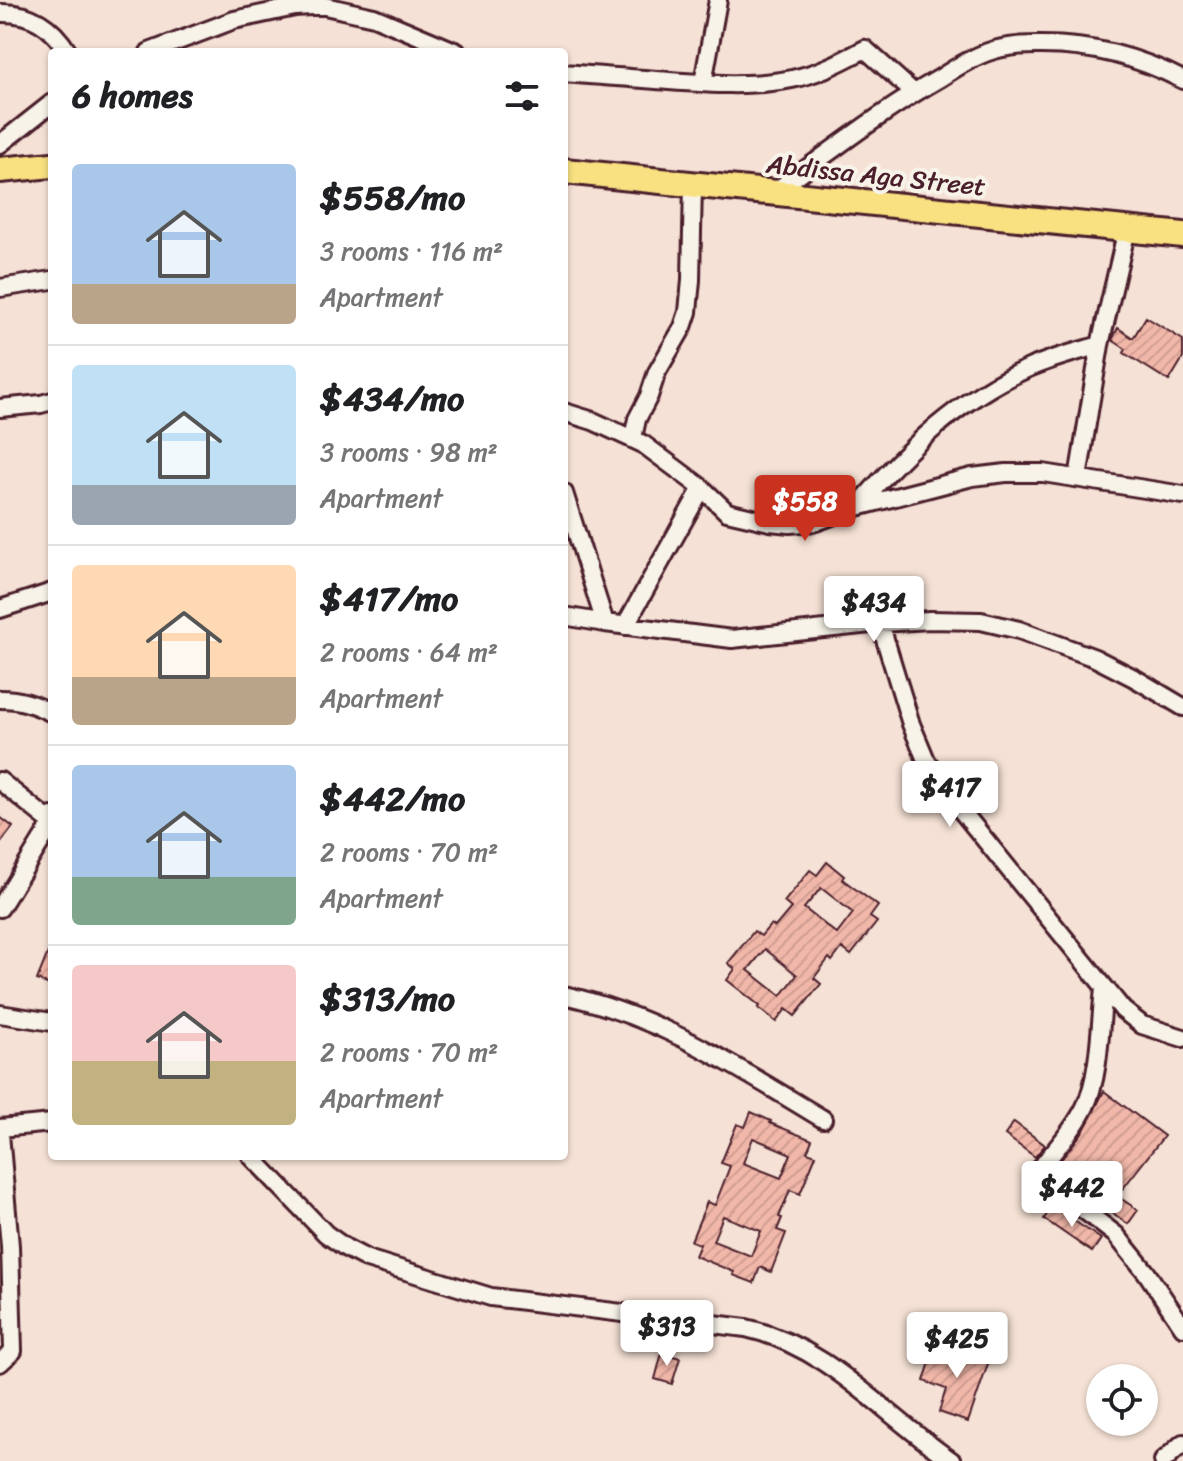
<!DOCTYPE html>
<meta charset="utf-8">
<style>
body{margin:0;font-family:Sriracha,sans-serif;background:#f6f6f6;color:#202124;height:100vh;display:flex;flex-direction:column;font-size:30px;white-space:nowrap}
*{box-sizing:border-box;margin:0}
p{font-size:26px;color:#757577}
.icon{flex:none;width:44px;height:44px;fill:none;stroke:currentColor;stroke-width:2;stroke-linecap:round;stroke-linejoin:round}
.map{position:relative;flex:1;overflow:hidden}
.details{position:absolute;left:48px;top:48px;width:520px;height:1112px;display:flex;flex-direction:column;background:#fff;border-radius:8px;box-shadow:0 2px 6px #0004}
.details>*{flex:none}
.buttons{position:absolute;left:1086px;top:1364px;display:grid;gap:16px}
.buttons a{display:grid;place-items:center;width:72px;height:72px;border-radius:50%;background:#fff;box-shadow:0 2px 6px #0004;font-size:40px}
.price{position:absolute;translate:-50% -68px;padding:0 18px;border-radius:8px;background:#fff;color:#222;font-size:26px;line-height:52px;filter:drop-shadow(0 2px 4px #0008)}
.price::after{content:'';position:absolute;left:50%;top:48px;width:24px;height:18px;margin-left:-12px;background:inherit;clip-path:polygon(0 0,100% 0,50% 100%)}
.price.selected{background:#c8321e;color:#fff}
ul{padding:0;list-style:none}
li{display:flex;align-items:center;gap:24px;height:200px;padding:0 24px}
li+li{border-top:2px solid #e0e0e0}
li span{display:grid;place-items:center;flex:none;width:224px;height:160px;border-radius:8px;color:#555}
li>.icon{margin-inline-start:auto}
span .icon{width:96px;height:96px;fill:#fffc;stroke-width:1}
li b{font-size:34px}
h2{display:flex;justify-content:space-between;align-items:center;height:96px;padding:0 24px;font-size:34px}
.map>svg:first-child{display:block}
.building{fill:url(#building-hatch);stroke:#4a1f2b;stroke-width:2;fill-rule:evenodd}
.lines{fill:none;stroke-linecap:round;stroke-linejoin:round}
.minor-casing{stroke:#4a1f2b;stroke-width:22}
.highway-casing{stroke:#4a1f2b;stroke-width:30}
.minor{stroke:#f7f3e8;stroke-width:16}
.highway{stroke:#f9e181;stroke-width:24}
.labels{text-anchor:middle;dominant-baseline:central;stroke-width:8;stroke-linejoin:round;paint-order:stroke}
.street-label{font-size:26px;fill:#4a1f2b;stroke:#f7f3e8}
</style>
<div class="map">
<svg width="1183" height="1461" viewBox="0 0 1183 1461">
<defs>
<pattern id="building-hatch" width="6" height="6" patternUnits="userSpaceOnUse" patternTransform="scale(2)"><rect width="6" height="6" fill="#f1b7a9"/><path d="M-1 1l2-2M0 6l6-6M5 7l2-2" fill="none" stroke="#d09d92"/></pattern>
</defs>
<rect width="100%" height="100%" fill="#f5e1d5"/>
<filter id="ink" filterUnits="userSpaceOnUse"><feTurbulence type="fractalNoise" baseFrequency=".0125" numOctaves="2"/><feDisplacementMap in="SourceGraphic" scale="16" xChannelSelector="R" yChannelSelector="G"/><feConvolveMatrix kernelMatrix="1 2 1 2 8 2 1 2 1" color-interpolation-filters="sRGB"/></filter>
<g filter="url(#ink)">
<path class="building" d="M1146,317L1183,340V358L1169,381L1124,353L1126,349L1112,340L1118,328L1133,338Z
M0,817L13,827L0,844Z
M827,862L844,876L842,879L878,906L870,917L877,922L851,955L842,948L832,961L829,958L814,978L821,984L795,1016L786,1009L776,1022L758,1008L760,1006L727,980L735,969L728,963L754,931L761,936L771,924L775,927L791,908L784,902L810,870L817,875ZM821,888L853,913L837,934L804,908ZM765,949L797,975L781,996L748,970Z
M51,945H52V986L37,980Z
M1104,1091L1164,1136L1117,1196L1138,1210L1128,1224L1053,1170L1084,1130Z
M751,1112L771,1121L770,1123L812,1140L807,1152L816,1155L800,1194L790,1190L779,1217L782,1218L777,1230L786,1233L771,1272L760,1267L754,1283L733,1275L734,1272L695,1256L700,1244L691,1241L707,1202L715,1205L730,1166L721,1163L737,1124L745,1127ZM753,1138L791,1154L781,1178L743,1163ZM723,1216L761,1231L751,1256L713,1241Z
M1014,1122L1045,1145L1035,1157L1005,1135Z
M1052,1206L1101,1239L1092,1252L1044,1219Z
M935,1347L958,1355L960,1348L990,1358L968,1422L939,1412L946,1389L924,1381Z
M662,1353L680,1358L672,1384L655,1379Z"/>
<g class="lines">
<g class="minor-casing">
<path id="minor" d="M0,13C31,12 52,26 68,52
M149,52L234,20L295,7L311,6H325L374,17L457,52
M564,73C599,76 634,78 669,81C709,84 752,87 792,79C818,74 842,61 865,49L914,93
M703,83L718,0
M0,144L52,103
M774,192C829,153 882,111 940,78C957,67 974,56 994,50C1008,46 1022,45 1036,45C1089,44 1137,56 1183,80
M0,288L52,280
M0,408L41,404L52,401
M564,412L593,421L643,444L702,488L727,512L770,522L790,524L816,522L857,507L972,477L1006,473H1043L1183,495
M633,438L637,419L649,396L657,372L683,327L688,312L691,280L693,184
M1078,478L1100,345L1127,229
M564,493L605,623
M857,507C906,450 959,398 1029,368C1052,358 1076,352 1100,345
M0,609L52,592
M564,616L605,623L732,639L880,623L930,620L981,621L1019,630L1095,658L1136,679L1183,707
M880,623L911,724L926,760L952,799L1123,1010L1142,1025L1183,1038
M625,626L702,488
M0,699C20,699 34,704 52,713
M0,781L46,818L52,816
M0,908L50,827
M1104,989C1100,1024 1100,1076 1085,1107C1074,1130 1055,1149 1040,1169V1176L1116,1235L1146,1272L1183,1327
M564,995C662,1017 738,1068 823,1119
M0,1014L52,1022
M0,1128L52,1123
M0,1134L10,1246L13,1351L0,1363
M251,1156L326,1234L346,1248L367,1259L491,1297L746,1328C829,1347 883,1414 952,1461
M1163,1461L1183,1443"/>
</g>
<g class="highway-casing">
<path id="highway" d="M0,170L52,165
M564,171L1183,235"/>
</g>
<use href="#minor" class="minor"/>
<use href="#highway" class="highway"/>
</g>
</g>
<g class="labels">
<g class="street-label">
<text transform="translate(876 175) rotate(6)">Abdissa Aga Street</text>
</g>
</g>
</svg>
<div class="buttons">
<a><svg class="icon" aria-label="locate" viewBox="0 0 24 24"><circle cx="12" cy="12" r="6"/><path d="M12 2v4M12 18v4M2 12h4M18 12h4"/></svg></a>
</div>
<b class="price selected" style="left:805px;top:543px">$558</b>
<b class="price" style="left:874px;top:644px">$434</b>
<b class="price" style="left:950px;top:829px">$417</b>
<b class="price" style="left:1072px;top:1229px">$442</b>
<b class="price" style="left:667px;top:1368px">$313</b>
<b class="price" style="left:957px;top:1380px">$425</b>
<section class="details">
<h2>6 homes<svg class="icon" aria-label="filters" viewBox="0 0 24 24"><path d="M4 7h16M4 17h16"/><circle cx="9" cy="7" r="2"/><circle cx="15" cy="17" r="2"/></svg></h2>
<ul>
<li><span style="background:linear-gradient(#a9c7e8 75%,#b9a48a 0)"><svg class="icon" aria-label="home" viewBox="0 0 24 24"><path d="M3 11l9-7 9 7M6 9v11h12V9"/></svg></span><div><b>$558/mo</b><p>3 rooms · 116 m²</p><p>Apartment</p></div></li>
<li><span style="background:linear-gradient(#bfe0f5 75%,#9aa5b1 0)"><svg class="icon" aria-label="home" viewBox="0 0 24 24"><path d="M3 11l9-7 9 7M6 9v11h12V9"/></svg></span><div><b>$434/mo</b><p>3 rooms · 98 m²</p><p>Apartment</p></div></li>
<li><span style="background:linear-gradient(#ffd9b3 70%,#b9a48a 0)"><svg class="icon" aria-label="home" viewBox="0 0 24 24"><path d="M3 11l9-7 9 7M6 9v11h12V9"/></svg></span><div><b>$417/mo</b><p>2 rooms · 64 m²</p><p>Apartment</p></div></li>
<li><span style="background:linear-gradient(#a9c7e8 70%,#7fa58c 0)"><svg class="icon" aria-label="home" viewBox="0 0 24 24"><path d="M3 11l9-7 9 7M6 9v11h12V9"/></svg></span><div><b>$442/mo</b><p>2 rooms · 70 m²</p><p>Apartment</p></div></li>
<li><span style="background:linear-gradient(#f6c9c9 60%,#c2b280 0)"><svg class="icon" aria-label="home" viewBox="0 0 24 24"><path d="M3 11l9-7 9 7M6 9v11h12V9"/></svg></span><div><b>$313/mo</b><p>2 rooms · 70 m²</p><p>Apartment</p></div></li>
</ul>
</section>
</div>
